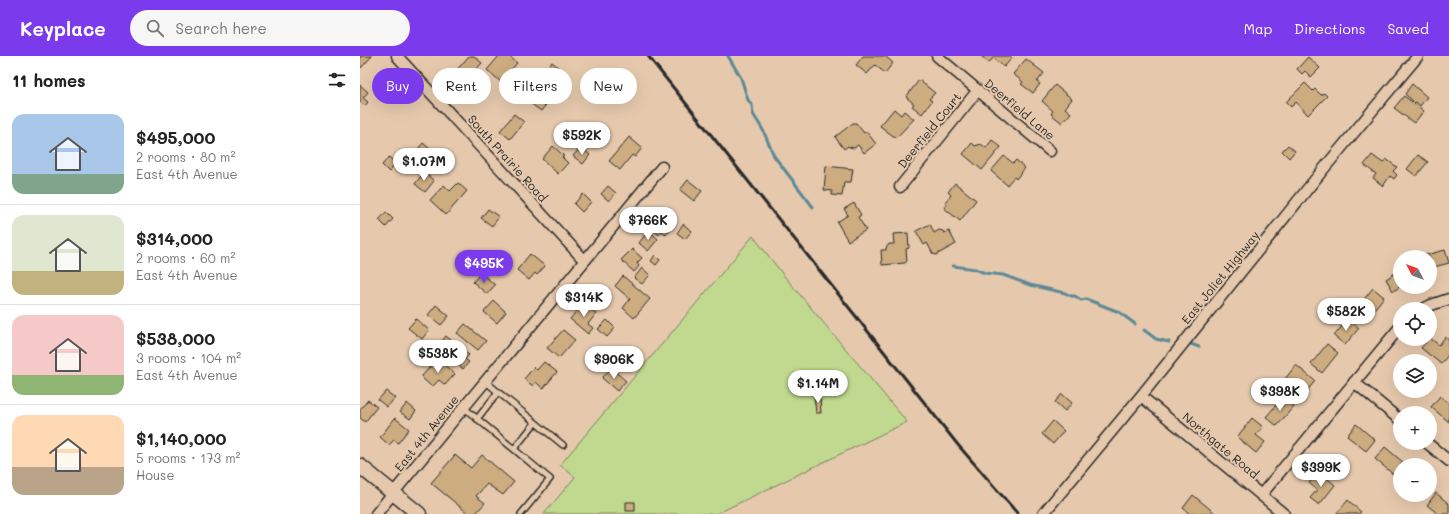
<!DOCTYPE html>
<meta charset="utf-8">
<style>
body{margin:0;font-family:Mali,sans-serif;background:#f6f6f6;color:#222;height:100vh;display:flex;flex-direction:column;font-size:15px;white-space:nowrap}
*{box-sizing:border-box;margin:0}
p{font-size:13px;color:#767676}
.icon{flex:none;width:22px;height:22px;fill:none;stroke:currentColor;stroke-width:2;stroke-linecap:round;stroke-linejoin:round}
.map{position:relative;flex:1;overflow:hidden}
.details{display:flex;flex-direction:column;background:#fff;width:360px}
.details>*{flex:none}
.hud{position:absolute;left:12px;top:12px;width:380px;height:36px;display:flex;gap:8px}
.needle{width:26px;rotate:311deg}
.buttons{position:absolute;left:1033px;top:194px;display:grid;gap:8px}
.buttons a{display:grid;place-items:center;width:44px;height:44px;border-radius:50%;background:#fff;box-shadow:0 4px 16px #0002;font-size:20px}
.price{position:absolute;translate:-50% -34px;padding:0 9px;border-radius:14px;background:#fff;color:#222;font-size:13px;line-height:26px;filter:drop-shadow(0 1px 2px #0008)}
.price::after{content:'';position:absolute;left:50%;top:24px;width:12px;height:9px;margin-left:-6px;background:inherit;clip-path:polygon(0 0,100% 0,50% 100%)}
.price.on{background:#7c3aed;color:#fff}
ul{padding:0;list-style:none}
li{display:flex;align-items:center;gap:12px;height:100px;padding:0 12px}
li+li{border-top:1px solid #e0e0e0}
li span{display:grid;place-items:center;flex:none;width:112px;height:80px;border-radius:12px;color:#555}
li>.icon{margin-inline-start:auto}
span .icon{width:48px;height:48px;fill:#fffc;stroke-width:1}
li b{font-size:17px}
h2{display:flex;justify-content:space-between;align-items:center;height:48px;padding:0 12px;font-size:17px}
.chip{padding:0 14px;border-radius:18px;background:#fff;box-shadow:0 4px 16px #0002;font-size:14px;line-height:36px}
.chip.on{background:#7c3aed;color:#fff}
header{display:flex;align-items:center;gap:24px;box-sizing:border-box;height:56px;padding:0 20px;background:#7c3aed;color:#fff}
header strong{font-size:19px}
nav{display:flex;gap:22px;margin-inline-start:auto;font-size:14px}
.search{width:280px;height:36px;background:#f6f6f6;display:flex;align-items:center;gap:10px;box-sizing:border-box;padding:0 14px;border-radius:22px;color:#767676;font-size:15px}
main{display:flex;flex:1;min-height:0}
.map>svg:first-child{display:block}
.green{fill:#c0d98f;stroke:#76825d}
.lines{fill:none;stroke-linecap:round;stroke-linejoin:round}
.stream{stroke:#5d8996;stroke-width:3}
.building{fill:#cdac80;stroke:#2b2b2b}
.lane-casing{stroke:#2b2b2b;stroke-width:8}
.street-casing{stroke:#2b2b2b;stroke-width:13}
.secondary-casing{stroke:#2b2b2b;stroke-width:17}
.lane{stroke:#e6c9ad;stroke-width:5}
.street{stroke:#e6c9ad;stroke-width:10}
.secondary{stroke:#e6c9ad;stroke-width:14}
.rail{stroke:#2b2b2b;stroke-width:3}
.labels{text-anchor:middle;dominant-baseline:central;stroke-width:4;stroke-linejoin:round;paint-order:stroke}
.street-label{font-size:12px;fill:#2b2b2b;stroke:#e6c9ad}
</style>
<header>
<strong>Keyplace</strong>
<div class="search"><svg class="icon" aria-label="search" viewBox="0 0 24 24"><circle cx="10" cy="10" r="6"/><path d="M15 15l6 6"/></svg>Search here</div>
<nav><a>Map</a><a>Directions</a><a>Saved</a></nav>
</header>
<main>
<section class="details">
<h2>11 homes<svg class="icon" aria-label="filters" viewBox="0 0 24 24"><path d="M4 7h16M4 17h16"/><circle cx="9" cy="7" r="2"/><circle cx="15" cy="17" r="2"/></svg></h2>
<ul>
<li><span style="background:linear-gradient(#a9c7e8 75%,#7fa58c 0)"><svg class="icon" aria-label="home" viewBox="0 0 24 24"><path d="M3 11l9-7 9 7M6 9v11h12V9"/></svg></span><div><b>$495,000</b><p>2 rooms · 80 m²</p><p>East 4th Avenue</p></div></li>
<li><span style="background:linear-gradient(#dfe7d0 70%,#c2b280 0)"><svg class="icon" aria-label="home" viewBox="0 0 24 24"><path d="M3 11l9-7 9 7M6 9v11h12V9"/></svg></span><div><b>$314,000</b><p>2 rooms · 60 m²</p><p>East 4th Avenue</p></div></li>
<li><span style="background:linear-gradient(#f6c9c9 75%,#8fb573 0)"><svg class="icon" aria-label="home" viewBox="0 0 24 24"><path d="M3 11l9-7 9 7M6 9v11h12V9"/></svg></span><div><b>$538,000</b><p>3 rooms · 104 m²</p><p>East 4th Avenue</p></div></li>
<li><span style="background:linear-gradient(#ffd9b3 65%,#b9a48a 0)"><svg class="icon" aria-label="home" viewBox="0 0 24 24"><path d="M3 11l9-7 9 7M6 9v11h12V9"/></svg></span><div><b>$1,140,000</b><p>5 rooms · 173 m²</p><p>House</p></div></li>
</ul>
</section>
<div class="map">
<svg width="1089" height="458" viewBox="0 0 1089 458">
<rect width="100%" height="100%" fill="#e6c9ad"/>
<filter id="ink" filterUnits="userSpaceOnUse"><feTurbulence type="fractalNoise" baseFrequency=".025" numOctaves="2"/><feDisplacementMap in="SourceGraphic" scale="8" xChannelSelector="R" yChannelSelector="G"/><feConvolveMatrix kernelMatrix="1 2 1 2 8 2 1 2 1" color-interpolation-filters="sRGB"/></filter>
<g filter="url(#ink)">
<path class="green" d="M393,180L425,221L547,366L356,458H184L215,421L200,409Z"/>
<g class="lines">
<path class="stream" d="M368,0L381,22L388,44L392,49L393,58L403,74L414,100L453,151
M593,210L615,213L625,217L643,219L670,229L705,237L711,240H715L721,244L726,243L759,256L775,268
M784,274L796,283L809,286
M831,288L839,291"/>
</g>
<path class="building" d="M0,0H12L1,12L0,10Z
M109,0H114L122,7L105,26L94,17Z
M139,0H149L157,7L141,26L127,14Z
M503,0H525L533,7L525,17L515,9L507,18L496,9Z
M621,0H650L652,2L644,11L633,2L629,7Z
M948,1L960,12L951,21L945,15L942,18L937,13Z
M666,3L684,17L677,26L680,28L673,37L661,28L663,26L653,18Z
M192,6L198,11L193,19L186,14Z
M156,15L161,19L163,16L168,20L156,35L145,26Z
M559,24L575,37L569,43L572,45L562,58L552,50L554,48L546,41Z
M945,27L953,35L955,33L961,39L964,37L967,40L948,59L936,46L931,51L926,46Z
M1052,28L1067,41L1060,50L1056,46L1054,47L1064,55L1054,67L1034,52L1044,40L1052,46L1053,45L1045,38Z
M0,29L8,36L3,42L8,46L5,50L0,46Z
M695,29L712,43L705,52L711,57L702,67L691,58L693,55L682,45Z
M177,37L188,46L181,55L170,47Z
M534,53L541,59L544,55L554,63L536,82L520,70Z
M154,58L164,66L150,83L140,75Z
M493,67H496L504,77L506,75L516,88L504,97L498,89L494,92L489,91L488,90L484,93L475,81Z
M238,75L245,81L238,89L231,83Z
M269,81L282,92L275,101L272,99L260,114L249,105Z
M632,84L641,91L622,114L603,98L612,87L615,90L621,88L626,92Z
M63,87L82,103L72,115L64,108L59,114L48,105Z
M928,89L935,95L929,102L922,95Z
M193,90L204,100L202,101L208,107L198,118L182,103Z
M221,91L230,99L223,108L213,100Z
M1012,99L1023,107L1026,103L1037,111L1033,115L1037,119L1034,123L1030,120L1023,130L1013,122L1016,118L1004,109Z
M1058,99L1068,106L1056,120L1047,113Z
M644,100L653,107L656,104L665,112L656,123L654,121L647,129L631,115Z
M29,101L36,108L29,116L22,109Z
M466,110L493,113L491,126H484L482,140L472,139V135L464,134Z
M64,116L74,125L65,136L55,128Z
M328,124L342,135L334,145L320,134Z
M98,127L107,135L86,159L70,144L84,129L90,135Z
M595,127L616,144L600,165L584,152L587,148L585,146L591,139L588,136Z
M248,130L256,137L249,145L241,138Z
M223,138L231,146L222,156L214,148Z
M494,147L501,159L498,161L506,174L488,185L477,166L488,159L484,153Z
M128,153L139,161L132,170L121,162Z
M26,156L33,163L26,171L19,164Z
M300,158L314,170L306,179L302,175L299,179L289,170Z
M323,168L332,175L325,183L317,177Z
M570,168L574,177L579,174L583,175L584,177L589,175L596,188L576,199L573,198L567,187L564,189L556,175Z
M289,175L298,183L288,195L279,187L285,179Z
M548,177L549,192L546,193L547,205L545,207L522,209L521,194H526V192L529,188H534L533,178Z
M272,193L282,202L277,207L279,210L274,216L261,204Z
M1085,194L1089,207L1070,212V201H1058Z
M170,198L185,210L177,219L175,217L169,224L157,214Z
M295,199L300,204L296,209L291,205Z
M282,212L290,219L282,228L274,222Z
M1040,214V231L1033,235L1026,223Z
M121,217L135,229L127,238L113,226Z
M263,220L290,243L274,262L263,252L270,243L255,230Z
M1013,232L1024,241L1008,261L997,252Z
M134,245L146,256L137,267L124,256Z
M223,247L236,258L228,268L233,272L228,278L210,263Z
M76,249L89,260L81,269L68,259Z
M56,263L69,274L62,283L48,272Z
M988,263L999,272L985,289L974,280Z
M247,264L255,272L247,281L238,273Z
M105,268L126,285L118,294L97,277Z
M203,274L215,284L199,302L187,292Z
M86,280L109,299L105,303L109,306L103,313L91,303L95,298L81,286Z
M1085,281L1089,284V298L1081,308L1061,292L1070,282L1079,289Z
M967,288L978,297L962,317L951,308Z
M77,303L95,318L85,329L79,324L72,331L61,321Z
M184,306L197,316L183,333L176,326L173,330L164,323L174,311L177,314Z
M936,309L955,325L946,336L938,329L931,337L921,328Z
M251,312L266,325L257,335L242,322Z
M26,335L35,342L27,351L18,344Z
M702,338L712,347L705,355L695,346Z
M454,340H460L461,357H456Z
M1080,340L1089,347V366L1071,351Z
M923,341L934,350L917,370L906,361Z
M8,344L17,351L5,366L0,362V353Z
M47,347L56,355L50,363L40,356Z
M35,362L49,373L38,387L34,384L29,389L20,381Z
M892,362L903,371L896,379L905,386L896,397L877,381Z
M693,365L704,375L693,388L682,378Z
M996,368L1015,384L1006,395L987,380Z
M1025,391L1044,407L1040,409V412L1034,419L1015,403Z
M95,399L111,412L122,399L154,426L143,439L127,428L116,440L125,447L115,458H109L71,427Z
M959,415L975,429L959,449L950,442L957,434L949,427Z
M1076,437L1089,448V458H1078L1067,449Z
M833,439L856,458H837L835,456L833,458H830L823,452Z
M988,444L1001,456L999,458H976Z
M266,446H275V455H266Z"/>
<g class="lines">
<g class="lane-casing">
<path id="lane" d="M138,336L203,389
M103,351L190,423L161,458
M117,363L138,336L125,325
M154,393L175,367"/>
</g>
<g class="street-casing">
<path id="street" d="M37,0L224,204
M577,0L690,95
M540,131L618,34
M1063,253L1071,249L1089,243
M994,326L1040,364
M781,340L924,458
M1067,387L1089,405
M901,439L1040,271
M16,458L302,111
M683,458L781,340L966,110L1058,0"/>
</g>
<g class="secondary-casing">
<path id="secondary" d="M0,410L59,458"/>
</g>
<use href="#lane" class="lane"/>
<use href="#street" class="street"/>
<use href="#secondary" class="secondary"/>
<path class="rail" d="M288,0L452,205L598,389L658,458"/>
</g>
</g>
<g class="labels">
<g class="street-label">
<text transform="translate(660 53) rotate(40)">Deerfield Lane</text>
<text transform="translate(569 74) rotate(-51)">Deerfield Court</text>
<text transform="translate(148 102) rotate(48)">South Prairie Road</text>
<text transform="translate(860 221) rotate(-51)">East Joliet Highway</text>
<text transform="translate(66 377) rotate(-51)">East 4th Avenue</text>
<text transform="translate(861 389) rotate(40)">Northgate Road</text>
</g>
</g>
</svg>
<div class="buttons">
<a><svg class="needle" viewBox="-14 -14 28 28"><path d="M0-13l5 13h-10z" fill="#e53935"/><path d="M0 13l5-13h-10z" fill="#767676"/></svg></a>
<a><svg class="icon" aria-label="locate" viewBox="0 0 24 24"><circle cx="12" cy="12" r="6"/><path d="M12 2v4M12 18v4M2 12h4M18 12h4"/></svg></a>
<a><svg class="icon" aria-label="layers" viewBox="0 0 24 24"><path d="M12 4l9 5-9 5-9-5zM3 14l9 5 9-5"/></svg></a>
<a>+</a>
<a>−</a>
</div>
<b class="price" style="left:222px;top:100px">$592K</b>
<b class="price" style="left:64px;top:126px">$1.07M</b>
<b class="price" style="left:288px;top:185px">$766K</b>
<b class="price on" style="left:124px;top:228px">$495K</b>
<b class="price" style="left:224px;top:262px">$314K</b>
<b class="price" style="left:986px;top:276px">$582K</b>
<b class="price" style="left:78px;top:318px">$538K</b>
<b class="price" style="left:254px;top:324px">$906K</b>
<b class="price" style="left:458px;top:348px">$1.14M</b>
<b class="price" style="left:920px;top:356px">$398K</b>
<b class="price" style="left:961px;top:432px">$399K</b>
<div class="hud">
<a class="chip on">Buy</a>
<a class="chip">Rent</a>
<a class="chip">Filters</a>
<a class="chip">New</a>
</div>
</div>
</main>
